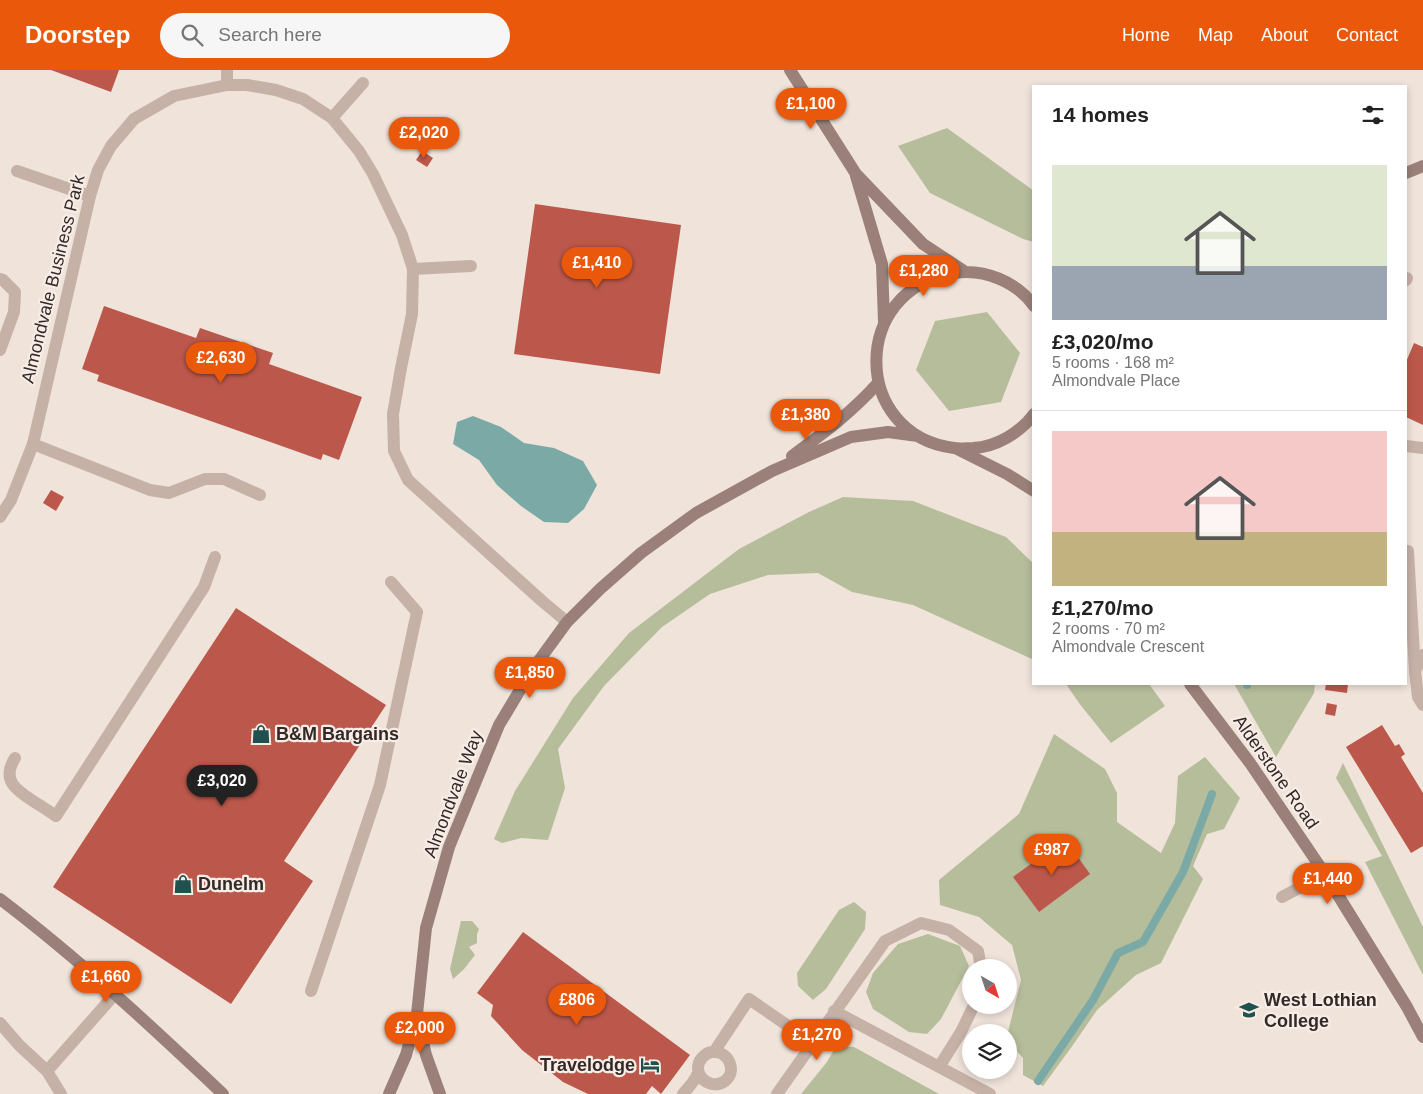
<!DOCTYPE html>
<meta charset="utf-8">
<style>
body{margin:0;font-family:Helvetica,sans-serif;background:#f6f6f6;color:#222;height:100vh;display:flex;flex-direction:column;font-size:19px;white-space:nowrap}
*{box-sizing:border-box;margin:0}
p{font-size:16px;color:#767676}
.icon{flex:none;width:28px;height:28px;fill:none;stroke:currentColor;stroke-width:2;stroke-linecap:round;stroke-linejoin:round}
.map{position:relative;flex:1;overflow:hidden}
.side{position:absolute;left:1032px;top:15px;width:375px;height:600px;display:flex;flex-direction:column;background:#fff;border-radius:0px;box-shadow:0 2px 8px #0003}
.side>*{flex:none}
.needle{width:32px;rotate:141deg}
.tools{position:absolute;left:962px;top:889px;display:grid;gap:10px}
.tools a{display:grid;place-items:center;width:55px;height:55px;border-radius:50%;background:#fff;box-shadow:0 2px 8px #0003;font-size:25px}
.price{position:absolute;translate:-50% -42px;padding:0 11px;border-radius:18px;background:#ea580c;color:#fff;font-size:16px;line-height:32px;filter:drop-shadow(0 1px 2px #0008)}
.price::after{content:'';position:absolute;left:50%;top:30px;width:15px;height:11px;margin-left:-8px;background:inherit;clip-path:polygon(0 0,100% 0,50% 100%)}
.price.on{background:#222;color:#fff}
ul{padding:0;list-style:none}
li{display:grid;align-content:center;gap:10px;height:265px;padding:0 20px}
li+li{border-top:1px solid #e0e0e0}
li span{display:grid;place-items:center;height:155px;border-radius:0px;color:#555}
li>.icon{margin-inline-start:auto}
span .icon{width:90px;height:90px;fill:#fffc;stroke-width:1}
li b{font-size:21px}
h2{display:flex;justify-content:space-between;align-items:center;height:60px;padding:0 20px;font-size:21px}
header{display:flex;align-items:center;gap:30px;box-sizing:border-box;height:70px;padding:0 25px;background:#ea580c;color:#fff}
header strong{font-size:24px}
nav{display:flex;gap:28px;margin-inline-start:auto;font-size:18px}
.search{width:350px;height:45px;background:#f6f6f6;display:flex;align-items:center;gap:12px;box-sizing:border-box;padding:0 18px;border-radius:28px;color:#767676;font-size:19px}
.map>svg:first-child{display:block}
.green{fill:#b6bd9b}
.water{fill:#7baaa6}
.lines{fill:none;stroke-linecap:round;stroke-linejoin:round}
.stream{stroke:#7baaa6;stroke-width:8}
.building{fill:#bc584b}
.lane{stroke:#c6b1a7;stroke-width:12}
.street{stroke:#c6b1a7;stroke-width:12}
.secondary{stroke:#9a8079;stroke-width:12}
.labels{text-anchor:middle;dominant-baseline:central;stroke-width:4.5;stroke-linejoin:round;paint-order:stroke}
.street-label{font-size:18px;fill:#332927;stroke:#f7ede6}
.poi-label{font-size:18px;font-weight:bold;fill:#332927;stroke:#f7ede6;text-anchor:start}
</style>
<header>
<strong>Doorstep</strong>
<div class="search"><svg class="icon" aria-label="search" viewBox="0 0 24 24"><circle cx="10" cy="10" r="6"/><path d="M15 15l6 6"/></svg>Search here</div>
<nav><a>Home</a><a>Map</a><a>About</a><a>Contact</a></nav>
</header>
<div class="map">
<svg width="1423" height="1024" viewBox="0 0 1423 1024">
<rect width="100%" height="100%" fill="#efe3da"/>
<path class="green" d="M947,58L1034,121V172L1023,169L930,123L898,76Z
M987,242L1020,283L1001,332L949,341L916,300L935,251Z
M843,427L913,431L1006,467L1034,494V590L913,535L852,522L818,503L768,505L710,524L662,557L604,616L558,679L565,718L548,770L521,768L502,773L494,769L515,721L573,628L629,563L739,479L809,442Z
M1066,614H1149L1165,636L1111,673L1079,633Z
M1234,614H1315L1314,623L1276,687Z
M1054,664L1105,699L1117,723V752L1161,783L1175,753L1178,706L1205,687L1240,728L1224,759L1207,764L1193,796L1203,809L1161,893L1136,905L1097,940L1073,975L1043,1016L1023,1005V988L1009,973L1008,962L1021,910L1012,875L979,847L940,835L939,810L1019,744Z
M1343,693L1423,857V905L1365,792L1382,786L1336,708Z
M854,832L866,842L865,859L826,919L813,930L798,916L797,903L839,840Z
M461,851H472L479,859L477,864V873L469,877L475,885L464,899L453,909L450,899Z
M928,864L960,876L969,896L941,949L927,964L909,962L873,939L866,922L873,903L898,874Z
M836,976L854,977L939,1024H801L827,992Z"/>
<path class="water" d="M473,346L501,357L524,373L554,378L583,391L597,415L584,439L568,453L544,452L521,436L497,415L479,390L453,374L457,352Z"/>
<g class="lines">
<path class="stream" d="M1247,615V614
M1038,1011L1093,930L1118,883L1143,872L1183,802L1212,724"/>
</g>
<path class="building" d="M51,0H119L111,22Z
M422,81L433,88L427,97L416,90Z
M535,134L681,155L660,304L514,284Z
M104,236L196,268L200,258L273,283L269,294L362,327L339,390L323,384L321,390L97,311L99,305L82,299Z
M1414,273L1423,277V355L1406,347V292Z
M51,420L64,427L56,441L43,433Z
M236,538L386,635L284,791L313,811L231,934L53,817Z
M1326,614H1348L1347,623L1325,620Z
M1327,633L1337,635L1335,646L1325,644Z
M1382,655L1395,676L1399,674L1405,684L1401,687L1423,723V776L1411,783L1346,677Z
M1065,769L1090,804L1039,842L1013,807Z
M523,862L690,985L661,1024L652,1016L646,1024H588L563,1012L522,980L491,946L493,935L477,923Z"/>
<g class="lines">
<path class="lane" d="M227,0V15
M332,48L363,13
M17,101L90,126
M413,199L471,196
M0,209L3,210L15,222L14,242L0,280
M33,374L150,420L169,423L205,409H224L260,425
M1408,481L1415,601
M15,688C1,710 16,720 33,731C41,736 49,741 56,746L204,517L215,487
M1282,827L1325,804
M311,921L380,715L417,542L391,512
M0,953L19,975L47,1001
M714,982L749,929L813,973
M61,1024L47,1001L115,924
M683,1024C688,1018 694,1012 697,1005C700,1001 698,1003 698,998C698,990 705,983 712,982C728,980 738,1001 725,1011C715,1018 704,1013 699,1004"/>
<path class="street" d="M1406,210L1407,208
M1406,376L1423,378
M0,447L11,430L33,374L90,126L98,100L111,76L134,49L174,26L227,15H247L276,20L303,29L332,48L359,81L373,104L402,165L413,199L412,244L401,298L393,344L394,381L408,410L542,531L567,552
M1423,585L1415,601L1418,627L1423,635
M834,941L990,1024
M939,997L961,962L974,935
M777,1024L885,871L921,853L949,860L978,881L981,898"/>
<path class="secondary" d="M790,0L856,104L923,174L964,201
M1406,103L1423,96
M856,106L882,194L884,252
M1034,236C1017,212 984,198 954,203C850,219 851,365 954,378C960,379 967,378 973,378C996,377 1020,363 1034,344
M957,379L1007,404L1034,421
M792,386C825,362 851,343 878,313
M1190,614L1250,693L1325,804L1407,937L1423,967
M0,829C79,889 151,956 223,1024
M417,946L426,985L440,1024
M389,1024L406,985L417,944L426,858L449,777L499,655L532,600L567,552L600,519L641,483L696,443L772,401L851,367L888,362L918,366"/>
</g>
<defs>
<g id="shop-bare" transform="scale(1.5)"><path d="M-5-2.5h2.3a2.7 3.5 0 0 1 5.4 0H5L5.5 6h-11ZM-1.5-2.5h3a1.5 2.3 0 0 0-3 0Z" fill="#20514e" stroke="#f7ede6" stroke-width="2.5" paint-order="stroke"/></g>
<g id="university-bare" transform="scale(1.5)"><path d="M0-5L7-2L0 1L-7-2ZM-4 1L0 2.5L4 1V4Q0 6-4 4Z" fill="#20514e" stroke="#f7ede6" stroke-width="2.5" paint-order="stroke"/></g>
<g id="hotel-bare" transform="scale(1.5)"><path d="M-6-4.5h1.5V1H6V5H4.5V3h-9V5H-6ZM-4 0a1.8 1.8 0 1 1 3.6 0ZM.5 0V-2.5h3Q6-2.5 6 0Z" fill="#20514e" stroke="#f7ede6" stroke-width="2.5" paint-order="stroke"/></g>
</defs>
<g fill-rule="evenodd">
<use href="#shop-bare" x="261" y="664"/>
<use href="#shop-bare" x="183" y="814"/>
<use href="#university-bare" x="1249" y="940"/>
<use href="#hotel-bare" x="650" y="995"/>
</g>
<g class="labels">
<g class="street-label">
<text transform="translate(53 209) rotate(-76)">Almondvale Business Park</text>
<text transform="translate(1276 702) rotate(55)">Alderstone Road</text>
<text transform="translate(453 724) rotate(-69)">Almondvale Way</text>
</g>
<g class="poi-label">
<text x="276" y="664">B&amp;M Bargains</text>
<text x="198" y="814">Dunelm</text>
<text x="1264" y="930">West Lothian<tspan x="1264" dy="21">College</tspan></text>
<text x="635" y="995" text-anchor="end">Travelodge</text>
</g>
</g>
</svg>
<div class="tools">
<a><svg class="needle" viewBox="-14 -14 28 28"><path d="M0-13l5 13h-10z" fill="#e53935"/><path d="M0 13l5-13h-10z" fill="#767676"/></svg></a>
<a><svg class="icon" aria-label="layers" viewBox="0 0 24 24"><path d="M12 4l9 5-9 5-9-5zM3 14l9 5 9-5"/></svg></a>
</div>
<b class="price" style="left:811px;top:60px">£1,100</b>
<b class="price" style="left:424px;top:89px">£2,020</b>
<b class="price" style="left:597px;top:219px">£1,410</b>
<b class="price" style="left:924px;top:227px">£1,280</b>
<b class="price" style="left:221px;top:314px">£2,630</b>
<b class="price" style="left:806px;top:371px">£1,380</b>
<b class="price" style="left:530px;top:629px">£1,850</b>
<b class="price on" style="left:222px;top:737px">£3,020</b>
<b class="price" style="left:1052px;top:806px">£987</b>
<b class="price" style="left:1328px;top:835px">£1,440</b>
<b class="price" style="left:106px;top:933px">£1,660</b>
<b class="price" style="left:577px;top:956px">£806</b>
<b class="price" style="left:420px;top:984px">£2,000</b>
<b class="price" style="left:817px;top:991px">£1,270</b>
<section class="side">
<h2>14 homes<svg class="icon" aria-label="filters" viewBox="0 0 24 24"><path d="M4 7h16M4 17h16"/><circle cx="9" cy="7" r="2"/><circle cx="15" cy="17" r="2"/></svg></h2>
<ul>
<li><span style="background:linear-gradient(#dfe7d0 65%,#9aa5b1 0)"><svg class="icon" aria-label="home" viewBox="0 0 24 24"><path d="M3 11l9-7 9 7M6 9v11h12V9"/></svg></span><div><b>£3,020/mo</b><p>5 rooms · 168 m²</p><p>Almondvale Place</p></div></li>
<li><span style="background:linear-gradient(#f6c9c9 65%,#c2b280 0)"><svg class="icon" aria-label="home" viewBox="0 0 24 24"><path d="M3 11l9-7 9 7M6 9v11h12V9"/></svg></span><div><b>£1,270/mo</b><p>2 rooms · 70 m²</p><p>Almondvale Crescent</p></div></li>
</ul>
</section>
</div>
